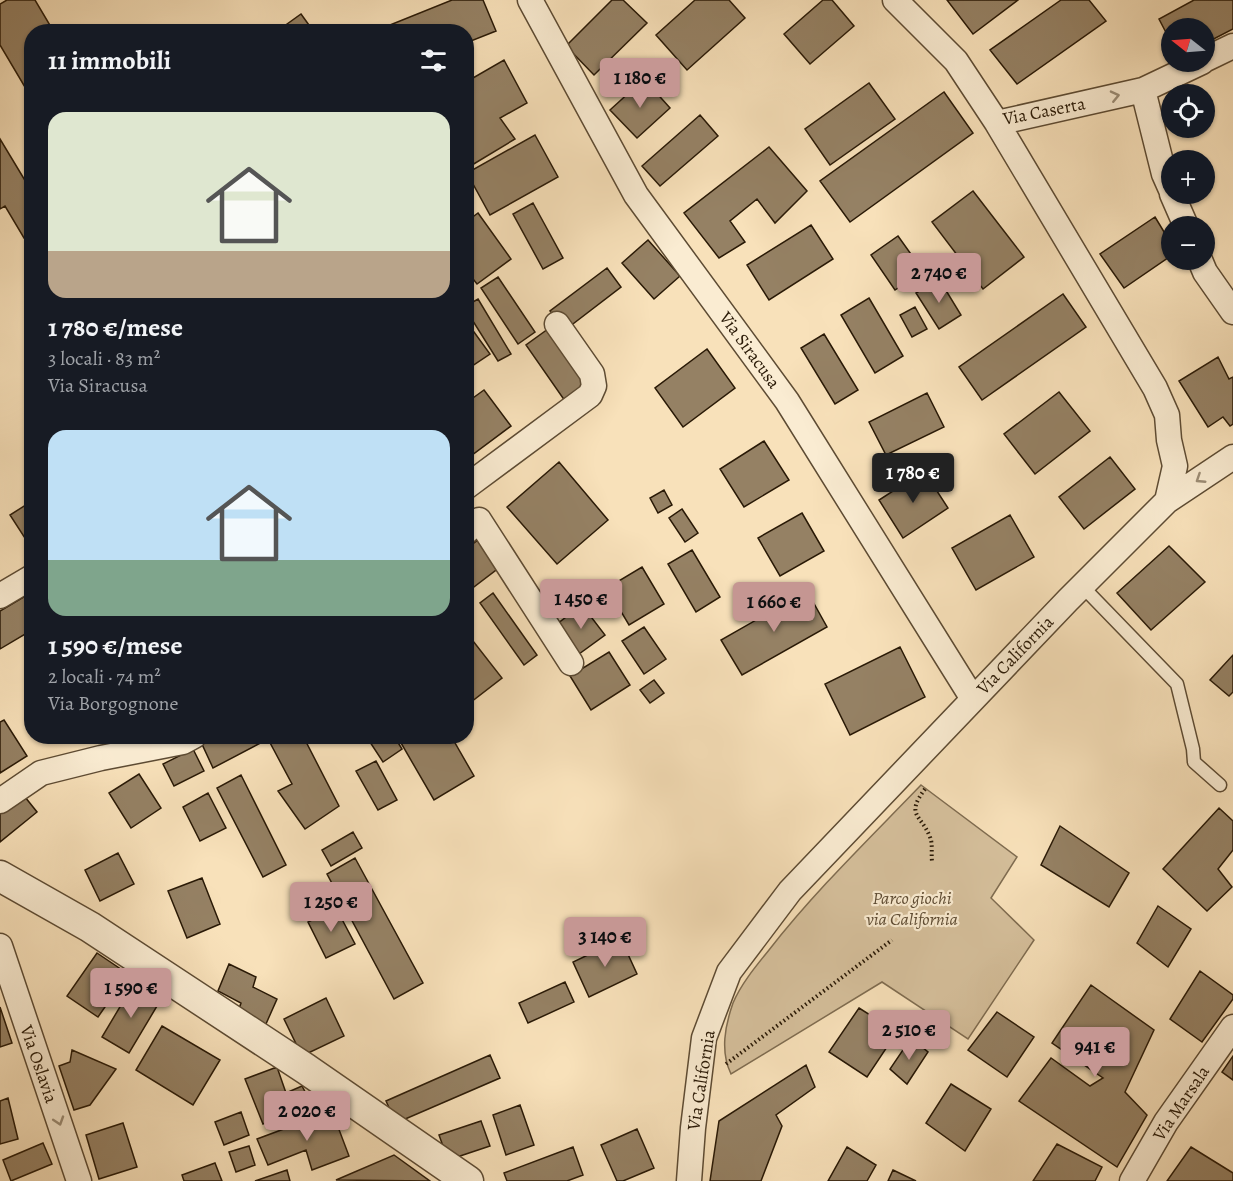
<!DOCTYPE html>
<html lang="it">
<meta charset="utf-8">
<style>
body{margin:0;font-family:Alegreya,serif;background:#242831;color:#f1f3f6;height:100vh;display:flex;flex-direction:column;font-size:22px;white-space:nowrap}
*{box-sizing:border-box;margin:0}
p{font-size:20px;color:#9ea1a6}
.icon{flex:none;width:33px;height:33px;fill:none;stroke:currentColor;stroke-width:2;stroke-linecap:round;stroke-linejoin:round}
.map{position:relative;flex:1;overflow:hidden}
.panel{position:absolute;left:24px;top:24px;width:450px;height:720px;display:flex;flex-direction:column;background:#171b24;border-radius:24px;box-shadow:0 2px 4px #0004}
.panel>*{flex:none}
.needle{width:39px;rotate:287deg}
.tools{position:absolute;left:1161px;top:18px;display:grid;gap:12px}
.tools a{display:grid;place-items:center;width:54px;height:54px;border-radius:50%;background:#171b24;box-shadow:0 2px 4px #0004;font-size:30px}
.price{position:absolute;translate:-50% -51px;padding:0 14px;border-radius:6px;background:#c59692;color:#111;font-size:20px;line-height:39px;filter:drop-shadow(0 2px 3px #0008)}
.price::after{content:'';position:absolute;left:50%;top:36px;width:18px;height:14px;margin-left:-9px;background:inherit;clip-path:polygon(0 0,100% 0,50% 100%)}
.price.on{background:#222;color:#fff}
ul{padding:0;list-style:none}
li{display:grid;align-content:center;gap:12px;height:318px;padding:0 24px}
li span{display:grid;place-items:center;height:186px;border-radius:18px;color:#555}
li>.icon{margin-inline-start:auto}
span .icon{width:108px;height:108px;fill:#fffc;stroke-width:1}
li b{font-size:26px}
h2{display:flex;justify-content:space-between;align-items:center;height:72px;padding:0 24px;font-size:26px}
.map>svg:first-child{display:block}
.green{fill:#d5bf9b;stroke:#7f6c50;stroke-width:1.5}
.building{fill:#958164;stroke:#291906;stroke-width:1.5}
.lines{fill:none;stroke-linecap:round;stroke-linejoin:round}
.service-casing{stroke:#5d4b33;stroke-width:15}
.minor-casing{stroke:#5d4b33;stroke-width:27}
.tertiary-casing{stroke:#5d4b33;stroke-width:33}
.path{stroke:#291906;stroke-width:4;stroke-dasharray:1.5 3;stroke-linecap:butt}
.service{stroke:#faecd2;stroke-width:12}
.minor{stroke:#faecd2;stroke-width:24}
.tertiary{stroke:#faecd2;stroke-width:30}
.oneway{stroke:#9c8d76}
.labels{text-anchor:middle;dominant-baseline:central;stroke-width:4.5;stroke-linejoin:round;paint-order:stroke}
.street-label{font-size:18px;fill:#291906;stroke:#faecd2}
.park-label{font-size:18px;font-style:italic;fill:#5d4b33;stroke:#faecd2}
</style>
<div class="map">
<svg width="1233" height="1181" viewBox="0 0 1233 1181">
<rect width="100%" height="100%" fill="#f8e1ba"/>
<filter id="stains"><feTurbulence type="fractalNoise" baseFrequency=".00333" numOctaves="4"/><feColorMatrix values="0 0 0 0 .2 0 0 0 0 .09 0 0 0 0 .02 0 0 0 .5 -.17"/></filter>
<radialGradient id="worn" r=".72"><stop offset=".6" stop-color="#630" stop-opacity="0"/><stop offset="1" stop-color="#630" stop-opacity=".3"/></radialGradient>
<path class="green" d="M921,785L1017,857L991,898L1034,940L968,1039L882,982L731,1074C720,1051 725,1026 733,1003C741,984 756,966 769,950C815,891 869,839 921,785Z"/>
<path class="building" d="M7,0H35L54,32H32V99L0,45V4Z
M452,0H483L496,31L466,43V32H386L385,27Z
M612,0H623L647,23L594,75L566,46Z
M695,0H729L745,18L687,70L656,35Z
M823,0H832L854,26L810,64L784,34Z
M947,0H1018L973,34Z
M1061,0H1089L1106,21L1017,84L990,50Z
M1194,0H1233V29L1204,44V28H1172V44L1159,19Z
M301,14L314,32H276Z
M504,60L527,103L500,118L515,139L472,165L468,162L466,164V82Z
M644,79L670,108L637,138L610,110Z
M869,83L895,119L830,165L805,129Z
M944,92L973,133L850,222L820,181Z
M700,115L718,136L660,186L642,166Z
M535,135L558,177L490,215L467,173Z
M0,139L32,192V234L24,238L5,206L0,209Z
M769,147L807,191L775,223L757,199L730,221L745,242L719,258L684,213Z
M973,191L1024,257L983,289L932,222Z
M533,203L563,258L543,269L513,214Z
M478,213L511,259L477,284L466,270V222Z
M1155,217L1172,245V255L1124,288L1100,254Z
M811,225L833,259L769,300L747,265Z
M898,236L923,271L895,290L871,255Z
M648,240L680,276L654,299L622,263Z
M607,268L621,287L565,330L550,311Z
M498,277L535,332L518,344L481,288Z
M939,279L961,315L939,329L916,293Z
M1063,294L1086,327L982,400L959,367Z
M869,298L903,356L875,373L841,315Z
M478,299L511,354L498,361L466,310V306Z
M915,307L927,329L912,337L900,315Z
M466,321L490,354L466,370Z
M548,329L588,386L565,401L526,345Z
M824,334L858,390L835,404L801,348Z
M707,349L735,388L683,427L655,388Z
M1218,357L1229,379L1233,377V424L1230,426L1223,417L1208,427L1179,381Z
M484,390L511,426L468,458L466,403Z
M1059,392L1090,431L1035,474L1004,434Z
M927,393L944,427L886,455L869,422Z
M764,441L789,480L744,507L720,469Z
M1110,457L1135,489L1084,529L1059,497Z
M559,462L608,520L557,564L507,507Z
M924,471L948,508L903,538L879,500Z
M664,490L672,505L658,513L650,498Z
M32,501V549L10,515Z
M682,509L698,533L685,542L669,518Z
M802,513L824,551L780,576L758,538Z
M1010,515L1034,557L976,590L952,548Z
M478,540L500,567L466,593V549Z
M1169,546L1205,582L1151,630L1117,593Z
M692,550L720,597L696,612L668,564Z
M642,567L664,604L629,625L607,588Z
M807,591L827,627L742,675L721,640Z
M32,592V630L0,649V611Z
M493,593L537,655L524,665L480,603Z
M582,605L605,635L579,654L557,624Z
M644,627L666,659L644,674L622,641Z
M466,632L502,678L471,702L466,697Z
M900,647L925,697L850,735L825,684Z
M609,652L630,685L591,710L570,676Z
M1233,655V692L1229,696L1210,680Z
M654,680L664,693L650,703L640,690Z
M4,720L27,756L0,773V722Z
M213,736H303L339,806L305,829L278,791L292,784L268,739L213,768L201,742Z
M366,736H394L402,749L383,762Z
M397,736H451L474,776L434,800Z
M193,749L204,771L174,786L163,764Z
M376,761L397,800L378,810L356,771Z
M139,774L161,808L131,828L109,793Z
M241,775L286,865L263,877L217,788Z
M21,792L37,812L0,842V809Z
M208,793L226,828L200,841L183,807Z
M1219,808L1233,821V850L1218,869L1232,887L1207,911L1163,869Z
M1060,826L1129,873L1109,907L1041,865Z
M353,832L362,848L331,866L322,850Z
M118,853L134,884L100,901L85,870Z
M355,858L423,983L394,999L327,874Z
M202,878L220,924L187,938L168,891Z
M1158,906L1191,929L1168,967L1137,943Z
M336,908L355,944L326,958L308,922Z
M621,939L637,974L589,997L573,962Z
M97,953L128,974L98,1017L67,996Z
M229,964L256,977L253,987L277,999L262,1033L236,1017L241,1003L218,991Z
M1200,971L1233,995V999L1202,1042L1170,1019Z
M565,982L574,1002L528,1023L519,1003Z
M133,985L160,1001L129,1053L102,1037Z
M1091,985L1154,1030L1125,1092L1147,1115L1117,1167L1019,1101L1051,1058L1090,1086L1103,1078L1052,1043Z
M326,998L344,1036L302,1056L284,1019Z
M0,1007L12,1043L0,1047Z
M859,1008L897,1032L867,1077L829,1052Z
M997,1012L1034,1037L1007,1077L968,1050Z
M162,1026L220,1060L193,1105L136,1070Z
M911,1038L928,1052L907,1084L890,1069Z
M72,1050L116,1069L90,1105L74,1110L59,1066L70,1062Z
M490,1055L500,1078L396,1123L386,1101Z
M1233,1056V1080L1222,1072Z
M806,1065L815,1087L776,1115L782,1126L761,1181H710L719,1121Z
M277,1067L286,1093L302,1086L311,1103L263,1124L245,1079Z
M951,1084L991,1109L965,1151L926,1123Z
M8,1098L18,1139L0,1144V1101Z
M520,1105L534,1145L506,1155L493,1115Z
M332,1111L349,1156L312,1170L306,1150L268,1165L257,1139Z
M241,1112L249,1135L224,1145L215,1122Z
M481,1121L490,1146L448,1160L439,1135Z
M123,1123L137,1167L99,1179L86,1135Z
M637,1129L654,1168L623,1181H617L601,1145Z
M43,1143L52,1164L11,1181L3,1160Z
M1057,1144L1102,1167L1095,1181H1033Z
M249,1146L255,1165L236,1172L229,1152Z
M573,1147L583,1175L567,1181H507L504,1173Z
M847,1147L876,1165L867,1181H828Z
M1191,1147L1233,1173V1181H1167Z
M394,1155L430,1181L336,1180Z
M215,1163L222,1181H184L182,1175Z
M287,1170L290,1181H255Z
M893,1170L916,1181H888Z"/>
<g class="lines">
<g class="service-casing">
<path id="service" d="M1082,586L1177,684L1193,749L1194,762L1220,785"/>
</g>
<g class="minor-casing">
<path id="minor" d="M530,0L636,195L787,401L973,699
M1204,60L1233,46
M1143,90L1164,174L1172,192
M997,123L1143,90L1202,62
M1172,194L1186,226
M1200,260L1205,272L1233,312
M466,487L590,395L594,386L592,374L557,324
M1167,501L1233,457
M466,532L479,520L571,663
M0,596L32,577
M0,801L41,773L101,758L183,742L194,736
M0,946L79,1181
M689,1181L693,1128L704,1038L729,972L790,891L1068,600L1167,501L1175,466L1169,440L1167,415L1155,388L997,123L956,61L895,0
M1132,1181L1166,1122L1233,1027"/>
</g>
<g class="tertiary-casing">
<path id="tertiary" d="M0,876L90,927L306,1069L468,1181"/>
</g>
<path class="path" d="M925,789C905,816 921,814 930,837C933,844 931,853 932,861
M726,1064L892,940"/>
<use href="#service" class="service"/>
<use href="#minor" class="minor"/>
<use href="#tertiary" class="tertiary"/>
</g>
<defs><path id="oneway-chevron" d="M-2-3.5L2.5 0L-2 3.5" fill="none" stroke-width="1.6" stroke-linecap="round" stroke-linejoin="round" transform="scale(1.5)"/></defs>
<g class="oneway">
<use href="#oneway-chevron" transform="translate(1115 96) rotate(-13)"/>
<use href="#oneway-chevron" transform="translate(1200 479) rotate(147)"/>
<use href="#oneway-chevron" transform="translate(59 1121) rotate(72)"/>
</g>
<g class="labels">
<g class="street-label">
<text transform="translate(1044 111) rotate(-11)">Via Caserta</text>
<text transform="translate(750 350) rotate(54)">Via Siracusa</text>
<text transform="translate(1015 655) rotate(-46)">Via California</text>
<text transform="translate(39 1064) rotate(71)">Via Oslavia</text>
<text transform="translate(701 1080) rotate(-81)">Via California</text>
<text transform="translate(1181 1103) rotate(-56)">Via Marsala</text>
</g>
<g class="park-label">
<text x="912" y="898">Parco giochi<tspan x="912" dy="21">via California</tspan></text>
</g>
</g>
<rect width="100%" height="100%" filter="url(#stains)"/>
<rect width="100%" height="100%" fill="url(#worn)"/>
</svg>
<div class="tools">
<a><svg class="needle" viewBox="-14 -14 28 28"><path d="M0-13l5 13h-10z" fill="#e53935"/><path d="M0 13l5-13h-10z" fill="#9ea1a6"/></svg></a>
<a><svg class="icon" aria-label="locate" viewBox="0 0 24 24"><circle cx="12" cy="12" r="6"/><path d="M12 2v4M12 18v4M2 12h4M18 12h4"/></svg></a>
<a>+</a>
<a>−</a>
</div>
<b class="price" style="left:640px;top:109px">1 180 €</b>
<b class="price" style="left:939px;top:304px">2 740 €</b>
<b class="price on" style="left:913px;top:504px">1 780 €</b>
<b class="price" style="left:581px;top:630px">1 450 €</b>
<b class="price" style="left:774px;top:633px">1 660 €</b>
<b class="price" style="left:331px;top:933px">1 250 €</b>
<b class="price" style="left:605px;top:968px">3 140 €</b>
<b class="price" style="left:131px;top:1019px">1 590 €</b>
<b class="price" style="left:909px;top:1061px">2 510 €</b>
<b class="price" style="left:1095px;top:1078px">941 €</b>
<b class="price" style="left:307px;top:1142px">2 020 €</b>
<section class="panel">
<h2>11 immobili<svg class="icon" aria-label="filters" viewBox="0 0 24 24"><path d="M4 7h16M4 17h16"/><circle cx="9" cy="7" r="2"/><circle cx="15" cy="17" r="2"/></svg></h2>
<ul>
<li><span style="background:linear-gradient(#dfe7d0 75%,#b9a48a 0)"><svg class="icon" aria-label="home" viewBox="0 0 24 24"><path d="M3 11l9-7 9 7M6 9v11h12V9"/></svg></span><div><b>1 780 €/mese</b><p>3 locali · 83 m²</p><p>Via Siracusa</p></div></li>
<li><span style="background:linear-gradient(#bfe0f5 70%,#7fa58c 0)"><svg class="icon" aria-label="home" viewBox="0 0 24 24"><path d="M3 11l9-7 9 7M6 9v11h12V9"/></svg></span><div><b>1 590 €/mese</b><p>2 locali · 74 m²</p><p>Via Borgognone</p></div></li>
</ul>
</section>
</div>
